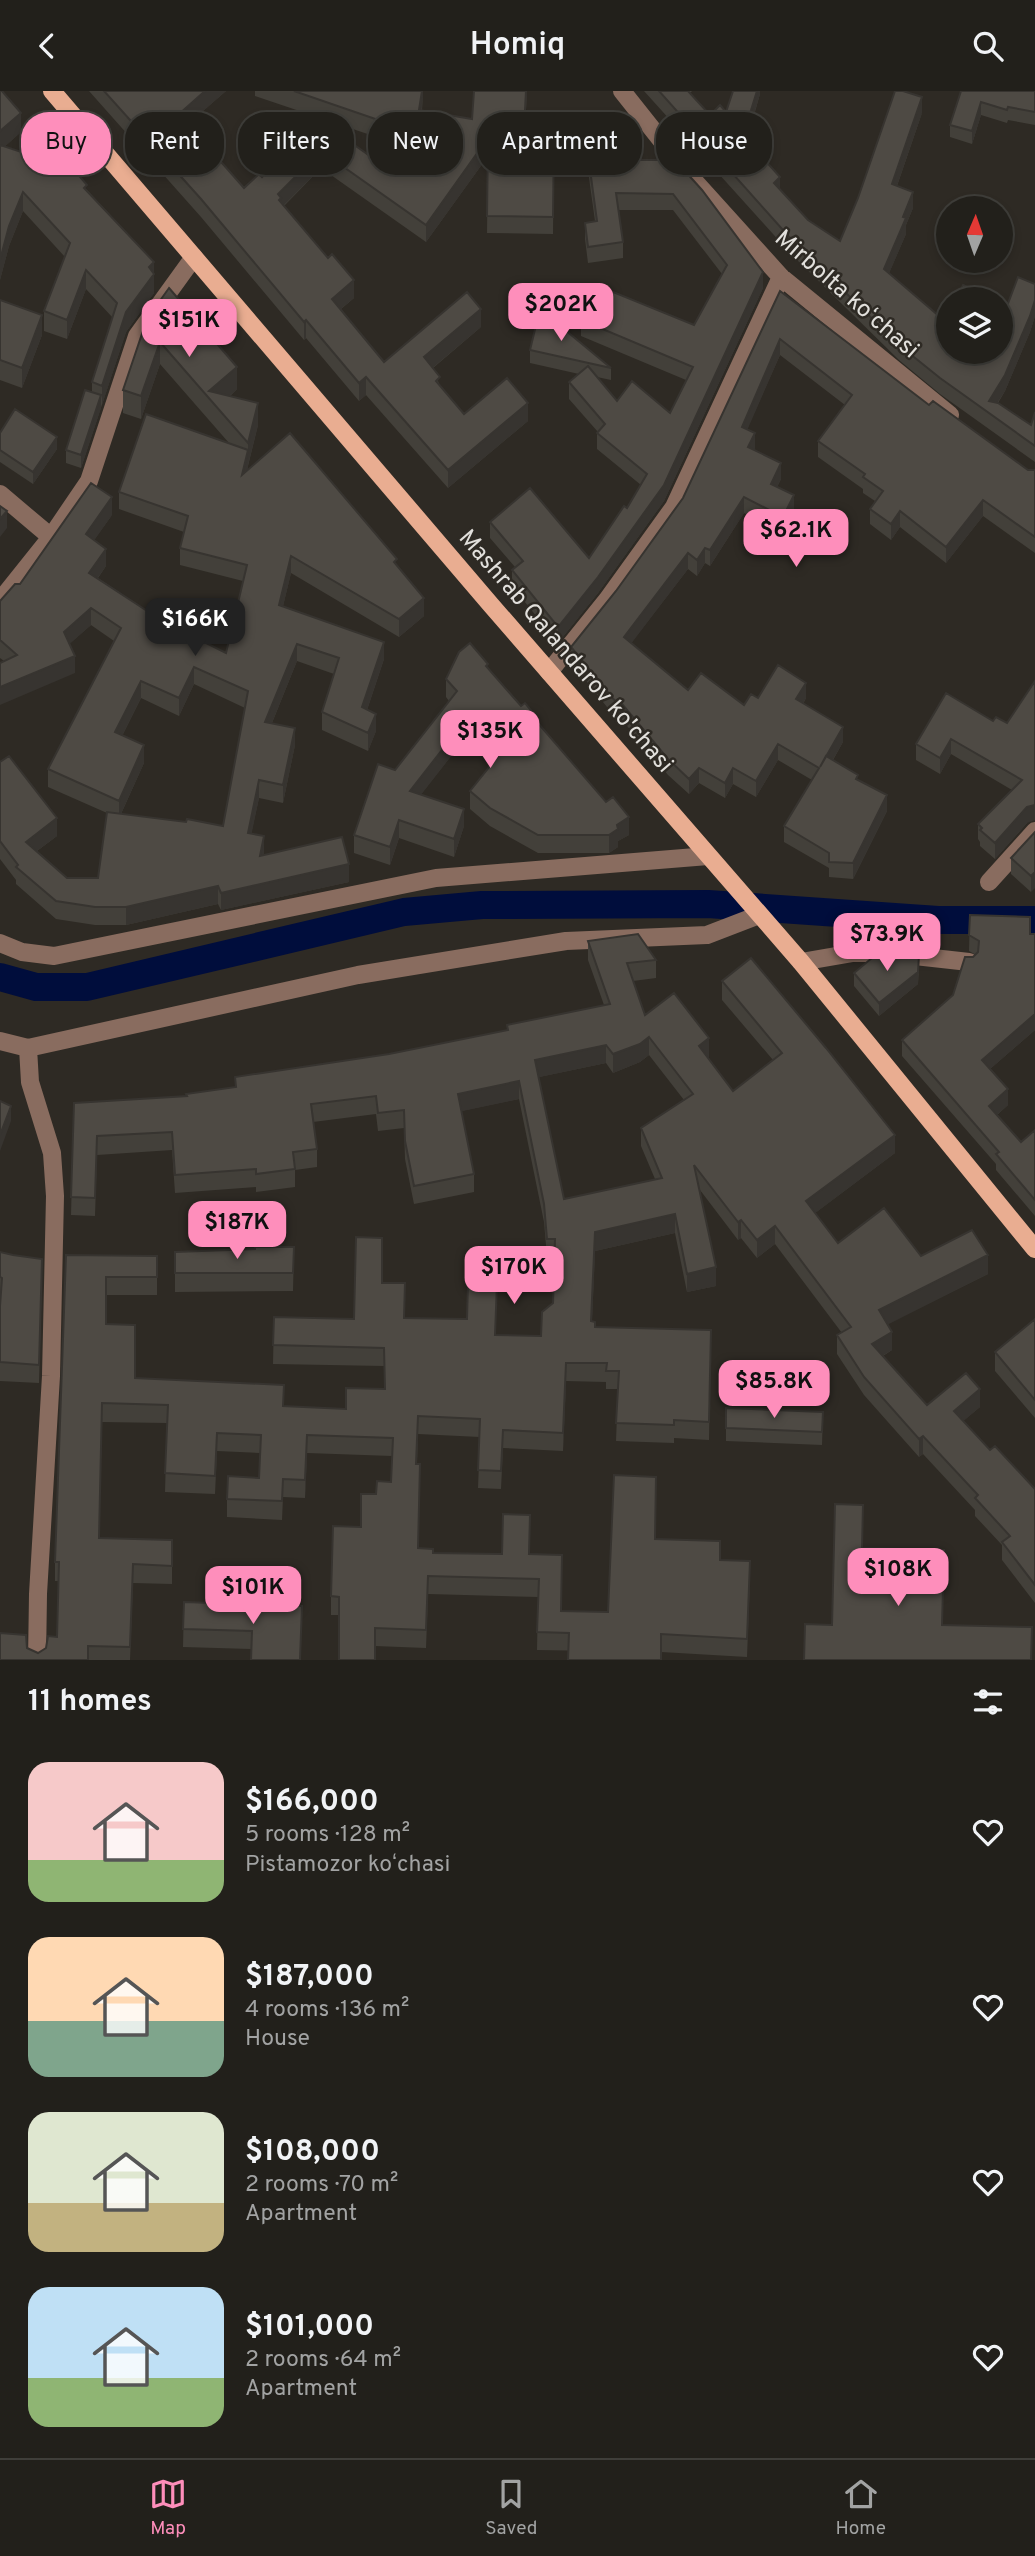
<!DOCTYPE html>
<meta charset="utf-8">
<style>
body{margin:0;font-family:Overpass,sans-serif;background:#2e2d28;color:#f1f3f6;height:100vh;display:flex;flex-direction:column;font-size:26px;white-space:nowrap}
*{box-sizing:border-box;margin:0}
p{font-size:23px;color:#a2a3a3}
.icon{flex:none;width:38px;height:38px;fill:none;stroke:currentColor;stroke-width:2;stroke-linecap:round;stroke-linejoin:round}
.map{position:relative;height:1569px;overflow:hidden}
.details{display:flex;flex-direction:column;background:#22201b;flex:1}
.details>*{flex:none}
.hud{position:absolute;left:21px;top:21px;width:994px;height:63px;display:flex;gap:14px}
.needle{width:46px;rotate:2deg}
.buttons{position:absolute;left:936px;top:105px;display:grid;gap:14px}
.buttons a{display:grid;place-items:center;width:77px;height:77px;border-radius:50%;background:#22201b;box-shadow:0 4px 10px #0003,0 0 0 2px #3f3e3a;font-size:35px}
.price{position:absolute;translate:-50% -60px;padding:0 16px;border-radius:14px;background:#fe8ebb;color:#111;font-size:23px;line-height:46px;filter:drop-shadow(0 2px 4px #0008)}
.price::after{content:'';position:absolute;left:50%;top:42px;width:21px;height:16px;margin-left:-10px;background:inherit;clip-path:polygon(0 0,100% 0,50% 100%)}
.price.current{background:#222;color:#fff}
ul{padding:0;list-style:none}
li{display:flex;align-items:center;gap:21px;height:175px;padding:0 28px}
li span{display:grid;place-items:center;flex:none;width:196px;height:140px;border-radius:21px;color:#555}
li>.icon{margin-inline-start:auto}
span .icon{width:84px;height:84px;fill:#fffc;stroke-width:1}
li b{font-size:30px}
h2{display:flex;justify-content:space-between;align-items:center;height:84px;padding:0 28px;font-size:30px}
.chip{padding:0 24px;border-radius:28px;background:#22201b;box-shadow:0 4px 10px #0003,0 0 0 2px #3f3e3a;font-size:24px;line-height:63px}
.chip.current{background:#fe8ebb;color:#111}
header{display:flex;justify-content:space-between;align-items:center;height:91px;padding:0 28px;background:#22201b;font-size:32px;font-weight:600}
.tabs{display:flex;justify-content:space-around;align-items:center;height:98px;border-top:2px solid #3f3e3a;background:#22201b;font-size:19px;color:#a2a3a3}
.tabs a{display:grid;justify-items:center;gap:4px}
.tabs .current{color:#fe8ebb}
.map>svg:first-child{display:block}
.lines{fill:none;stroke-linecap:round;stroke-linejoin:round}
.canal{stroke:#000d3c;stroke-width:28}
.minor{stroke:#896c5f;stroke-width:18}
.major{stroke:#e9ad91;stroke-width:18}
.wall{fill:#43403a;fill-rule:evenodd}
.shaded-wall{fill:#373430}
.building{fill:#4e4a44;stroke:#373430;stroke-width:2;fill-rule:evenodd}
.labels{text-anchor:middle;dominant-baseline:central;stroke-width:5;stroke-linejoin:round;paint-order:stroke}
.street-label{font-size:24px;fill:#e2e0dc;stroke:#2e2a24}
</style>
<header><svg class="icon" aria-label="back" viewBox="0 0 24 24"><path d="M15 5l-7 7 7 7"/></svg>Homiq<svg class="icon" aria-label="search" viewBox="0 0 24 24"><circle cx="10" cy="10" r="6"/><path d="M15 15l6 6"/></svg></header>
<div class="map">
<svg width="1035" height="1569" viewBox="0 0 1035 1569">
<rect width="100%" height="100%" fill="#2e2a24"/>
<g class="lines">
<path class="canal" d="M0,886L36,896H87L404,821L482,814L708,813L938,829H1035"/>
<path class="minor" d="M622,0L688,83L781,186L950,324
M0,403L51,446L0,510
M51,446L89,390L137,245L194,166
M549,581L607,509L674,416L781,186
M989,791L1035,740
M0,852L22,861L54,865L436,787L708,765
M801,871L853,862H888L969,871
M0,950L28,957
M37,1569L38,1503L51,1285L55,1105L52,1062L30,991L28,957L358,884L566,850L707,844L759,824"/>
<path class="major" d="M52,0L491,514L801,871L1035,1158"/>
</g>
<path class="wall" d="M0,0L21,41L4,56L87,99L154,171V202L126,241L81,377L66,372V359L92,301V291L113,227L86,198L67,248L44,240V220L65,166L23,120L9,155L0,189Z
M89,0H226L188,33L244,97L262,86L319,29L397,84L415,59L255,5V0H423L422,20L472,28L474,0H527L525,38L554,39L553,143L487,142L488,65L426,151L321,77L284,115L354,207L341,218L384,271L481,236L433,277L440,295L464,323L528,330L448,397L366,304L359,310L306,247L304,249L201,126Z
M644,0H692L690,2L710,24L726,21L760,0V3L747,49L780,98L808,129L840,150L922,22L897,95L913,117L906,134V143L889,182L946,231L1007,215L1035,193V225L1030,241L1005,300L998,312L1031,334L1035,321V371L940,303L899,269L791,163Z
M961,0H1035V34L1008,29L1007,32L981,24L972,53L950,46V34Z
M585,42L612,69H675L763,197L664,410L598,502L558,552L512,495V479L515,476L490,447V431L589,467L627,417L641,394L597,358V342L598,341L569,308V291L579,283L530,272V259L611,277V289L597,286L617,310L670,322L686,289L581,245V229L694,234L722,183L673,119H619L623,151V167L588,172L585,148V132L595,130L585,58Z
M780,200L929,314L1028,379H1035V462L983,425L946,472L900,436L891,449L870,433V418L875,410L863,402V398L818,366V350L845,314L780,264L747,338L755,359L781,388L777,396L794,420L783,442L744,422L710,475L705,472L697,485L688,478L631,552L688,599L744,614L758,607H806L803,613L843,651L833,669L858,689L887,720L853,788L829,786V777L784,751V735L812,689L778,669L756,706L733,693L725,707L699,692L689,703L668,684L618,624L615,626L571,571V556L616,500L683,407Z
M0,209L42,244L22,297L0,289Z
M147,228L237,298L230,305L258,334L247,379L397,476L424,525L399,546L291,482L283,515L384,568L367,619L376,640L368,660L322,639V621L334,583L297,570L272,632L295,654L283,712L259,707L251,743L264,764L349,791L221,819L218,813L126,834H95L56,828L16,793V789L0,768V671L57,745L37,760L67,787H98L107,722L48,696V678L114,550L91,534L69,553L75,582L4,570L0,567V510L20,493L112,424L94,449L106,475L98,487L161,529L195,534L192,545L226,562L243,490L180,474V457L184,441L119,418V401L229,352L160,273L141,328L123,322V299ZM194,593L245,617L223,735L121,723L144,672L122,645L141,607L179,625Z
M0,342L57,358L33,393L0,371Z
M488,577L539,634L629,744L618,750V756L609,762H538L490,735L470,718V700L495,670L470,641L421,703L464,735L454,766L399,747L390,774L354,762V744L395,679L449,610L446,606V588Z
M1035,590L1027,732L995,768L980,755V751L978,748V733L1012,699L951,663L940,683L916,669V653L993,630L1007,632Z
M1035,741L1031,801L1011,783V767Z
M970,824L1030,843H1035V939L990,978L1008,1014L997,1024L1021,1051L1035,1039V1125L996,1079V1073L902,965V949L953,904L973,866L976,864L969,860Z
M588,850L656,869V887L633,890L645,924L709,966H708L733,1000L773,969L722,909V890L895,1062L815,1122L838,1152L921,1165L988,1183L887,1233L892,1259L883,1265L927,1314L980,1316L963,1330L990,1359L1035,1398V1512L1002,1469V1454L975,1425V1419L923,1363L919,1366L864,1304L837,1263V1244L842,1242L775,1153L757,1167L741,1147L738,1149L700,1099L716,1195L687,1201L675,1142L595,1160L592,1230L595,1236L711,1239L709,1349L674,1347V1352L616,1350L618,1298H606V1291L566,1290L563,1360L503,1357L501,1398L478,1397L480,1346L418,1343L417,1373L419,1457L433,1462L530,1463L561,1520L608,1521L655,1448L720,1469L750,1489L747,1566L661,1561L537,1559L538,1506L428,1503L426,1557L375,1555L339,1524H331V1505L361,1436L376,1403L391,1391L392,1365L307,1362L305,1407L283,1406L282,1429L227,1426V1408L259,1387L260,1362L217,1360L215,1403L165,1401L167,1332L102,1331L99,1447L172,1449V1493L133,1492L130,1569H0L27,1557L38,1562L46,1557L57,1546L59,1490H55V1471L66,1164L157,1165V1204H106V1233L135,1287L284,1315L346,1318L385,1298L384,1275L273,1273L274,1226L354,1228L382,1192L405,1227L496,1244L541,1245L553,1212L555,1166H547L544,1131L519,1008L461,1020L474,1083V1101L414,1113L405,1068L404,1037L378,1040L376,1023L313,1031L317,1058V1076L295,1079V1096L256,1101V1096L175,1102L172,1059L97,1064L95,1125L71,1124L74,1012L186,1005L235,997V986L389,963L507,939V934L604,914L588,869ZM649,964L684,1009L641,1037V1055L655,1088L564,1108L539,986L606,972L613,982L640,971Z
M919,877L918,893L879,925L854,895V882Z
M294,1156L293,1200L175,1201V1161Z
M0,1161L42,1187L39,1292L0,1290Z
M1035,1228V1327L995,1280V1261Z
M726,1317L823,1321L822,1354L726,1350Z
M184,1511L302,1533L251,1558L183,1556Z"/>
<path class="shaded-wall" d="M205,0H226L179,41V23Z
M422,0H423V8L419,37V19Z
M526,0H527L524,56V38Z
M757,0H760V3L743,61V45Z
M922,6V22L892,109V93Z
M981,11V24L972,53V40Z
M21,22V41L0,60V40Z
M488,47V65L426,151V134Z
M321,60V77L281,117L278,103Z
M780,86V102L774,92Z
M23,101V120L9,155L0,189V169L9,135Z
M913,101V117L906,134V143L884,194V178L903,126Z
M154,171V202L126,241L102,314V295L126,221L149,176Z
M86,179V198L67,248V229Z
M763,181V197L664,410L598,502L558,552V536L598,486Z
M354,189V207L332,225V208Z
M1035,209V225L1030,241L1005,300L990,323L989,310Z
M481,218V236L424,284V266Z
M42,224V244L22,297V277Z
M306,229V247L304,249V231Z
M780,248V264L742,351V336Z
M160,251V273L141,328V305Z
M237,276V298L217,316L209,300Z
M366,286V304L359,310V292Z
M101,304V317L81,377V364Z
M258,312V334L248,374V352Z
M528,312V330L448,397V379Z
M755,342V358L748,371V356Z
M57,346V358L33,393V381Z
M248,359V377L242,401V384Z
M781,372V388L771,408V393Z
M794,404V420L783,442V426Z
M112,406V424L86,461V443Z
M744,406V422L710,475V459Z
M983,409V425L946,472V456Z
M7,420V437L0,446V428Z
M900,420V436L891,449V433Z
M705,457V472L697,485V469Z
M106,458V475L89,499V482Z
M688,462V478L624,562V546Z
M291,465V482L279,532V514Z
M424,507V525L399,546V528Z
M195,516V534L188,561V543Z
M91,517V534L64,558V541Z
M384,551V568L362,634V616Z
M297,553V570L265,649V631Z
M75,565V582L0,614V596Z
M194,576V593L179,625V607Z
M141,590V607L115,659V641Z
M806,592V607L796,624V608Z
M618,608V624L615,626V610Z
M376,623V640L368,660V642Z
M470,623V641L410,718V700Z
M843,636V651L820,691V676Z
M295,637V654L283,712V694Z
M951,648V663L940,683V667Z
M778,653V669L756,706V690Z
M144,654V672L119,727V710Z
M699,677V692L689,703V688Z
M733,677V693L725,707V692Z
M259,689V707L248,760V742Z
M887,704V720L853,788V772Z
M1035,714V729L1027,732L995,768V752L1027,716Z
M464,718V735L454,766V748Z
M629,726V744L618,750V756L609,762V744L617,734Z
M57,727V745L26,768V751Z
M399,729V747L390,774V756Z
M264,745V763L260,783V765Z
M349,773V791L221,819V802Z
M1035,781V797L1031,801V785Z
M218,795V813L126,834V816Z
M919,864L918,893L879,925V912Z
M1035,923V939L982,985V969Z
M649,946V964L640,971L613,982V963Z
M709,947V966L699,973V955Z
M606,954V972L535,987V969Z
M519,990V1008L458,1021V1003Z
M1008,998V1014L989,1031V1015Z
M11,1015V1030L0,1060V1044Z
M895,1044V1062L806,1129V1110Z
M675,1123V1142L595,1160L591,1249L595,1141Z
M741,1129V1147L738,1149V1131Z
M775,1135V1153L757,1167V1149Z
M988,1164V1183L879,1238V1219Z
M716,1176V1195L687,1201V1183Z
M892,1241V1259L872,1271V1253Z
M566,1272V1290L563,1360V1342Z
M980,1298V1316L954,1338V1320Z
M307,1344V1362L305,1407V1389Z
M923,1345V1363L919,1366V1348Z"/>
<path class="building" d="M0,0H2L21,22L0,40Z
M104,0H205L179,23L244,97L259,83L262,86L319,29L397,84L425,45L294,0H422L419,19L472,28L474,0H526L524,38L554,39L553,126L487,125L488,47L426,134L321,60L278,103L281,107L279,109L328,167L332,163L354,189L332,208L384,271L467,201L481,218L424,266L440,286L436,290L464,323L507,287L528,312L448,379L366,286L359,292L306,229L304,231L201,108Z
M659,0H688L710,24L720,14L726,21L733,0H757L743,45L780,86L774,92L808,129L840,150L858,107L895,0H903L922,6L892,93L913,101L903,126L906,127L884,178L946,231L948,226V261H1001V212L1007,215L1018,186L1035,193V209L1030,225L1005,284L989,310L998,312L1031,334L1035,321V355L940,287L899,254L791,148Z
M961,0H1035V21L1008,16L1007,19L981,11L972,40L950,34Z
M585,42L609,49L612,69H675L702,99L763,181L664,394L598,486L558,536L512,479L523,470L490,431L530,397L589,467L624,415L627,417L647,383L597,342L605,333L569,291L588,275L617,310L632,290L670,322L693,276L581,229L596,194L694,234L727,174L673,103L616,102L623,151L588,156L585,132L597,130Z
M0,54L39,67L54,55L87,94L84,97L154,171L149,176L154,183L126,221L102,295L92,291L117,212L86,179L67,229L44,220L70,152L23,101L9,135L0,169Z
M963,194L993,208H957Z
M169,197L237,276L209,300L258,312L248,352L160,251L141,305L123,299L147,228Z
M780,200L929,314L933,310L1028,379H1035V446L983,409L946,456L900,420L891,433L870,418L883,400L863,386L865,383L818,350L852,304L780,248L742,336L755,342L748,356L781,372L771,393L794,404L783,426L744,406L710,459L705,457L697,469L688,462L624,546L688,599L701,582L744,614L751,603L758,607L778,574L806,592L796,608L843,636L820,676L826,665L858,684L856,688L887,704L853,772L829,771V762L784,735L819,677L778,653L756,690L733,677L725,692L699,677L689,688L668,668L618,608L615,610L571,556L616,500L683,407Z
M0,209L42,224L22,277L0,269Z
M538,226L553,229L611,277L530,259Z
M85,299L101,304L81,364L66,359Z
M15,318L57,346L33,381L0,359V342Z
M146,323L248,359L242,384L290,342L397,468L394,471L424,507L399,528L291,465L279,514L384,551L362,616L376,623L368,642L322,621L339,567L297,553L265,631L295,637L283,694L259,689L248,742L264,745L260,765L342,746L349,773L221,802L218,795L126,816H95L56,810L16,776L18,774L0,750V671L9,665L57,727L26,751L67,787H98L107,721L186,731L187,728L223,735L248,600L194,576L179,607L141,590L115,641L144,654L119,710L48,678L121,537L91,517L64,541L75,565L0,596V572L17,564L0,549V510L15,493H20L91,392L112,406L86,443L106,458L89,482L161,529L167,509L195,516L188,543L226,562L247,474L180,457L188,425L119,401Z
M0,415L7,420L0,428Z
M470,552L488,573L486,575L521,615L525,612L539,629L537,631L606,711L613,706L629,726L617,734L618,738L609,744H538L490,717L470,700L502,660L470,623L410,700L464,718L454,748L399,729L390,756L354,744L378,673L395,679L457,600L446,588L459,561Z
M1035,590V714L1027,716L995,752L980,739L982,737L978,733L1022,689L951,648L940,667L916,653L946,602L993,630L996,626L1007,632Z
M1035,741V781L1031,785L1011,767Z
M970,824L1030,826V843H1035V923L982,969L1008,998L989,1015L1021,1051L1035,1039V1109L996,1063L999,1061L902,949L953,904L965,866H973L978,861L979,850L969,844Z
M638,843L656,869L627,872L645,924L674,902L709,947L699,955L733,1000L782,962L722,890L751,867L826,957L895,1044L806,1110L838,1152L884,1117L921,1165L972,1139L988,1164L879,1219L892,1241L872,1253L927,1314L966,1282L980,1298L954,1320L990,1359L995,1355L1035,1398V1494L1002,1451L1010,1445L975,1407L978,1404L923,1345L919,1348L864,1286L837,1244L851,1236L775,1135L757,1149L741,1129L738,1131L694,1074L716,1176L687,1183L675,1123L595,1141L591,1230L595,1231V1236L711,1239L709,1331L674,1329V1334L616,1332L619,1280H606L607,1272H566L563,1342L503,1339L501,1380L478,1379L480,1328L418,1325L416,1373H420L418,1457L433,1458V1462L502,1463L503,1423L530,1424L529,1463L562,1464L561,1520L608,1521L614,1384L656,1386L655,1448L720,1450V1469L750,1470L747,1548L661,1543V1569H568L569,1542L537,1541L539,1488L428,1485L426,1539L375,1537V1569H339V1506L331,1505L333,1435L361,1436V1403H376L377,1390L391,1391L393,1347L307,1344L305,1389L283,1388L282,1410L227,1408L228,1385L259,1387L261,1344L217,1342L215,1385L165,1382L168,1314L102,1312L99,1447L172,1449V1475L133,1473L130,1556L88,1555V1569H0V1542L26,1544L27,1557L38,1562L46,1557L48,1545L57,1546L59,1471H55L66,1164L157,1165V1186H106V1233L135,1234V1287L284,1294L283,1315L346,1318V1297L385,1298L384,1257L273,1254L274,1226L354,1228L356,1146L382,1147V1192H405L404,1227L467,1228L468,1191L497,1192L495,1244L541,1245L542,1221L553,1212L555,1148H547L544,1113L519,990L458,1003L474,1083L414,1095L405,1050L404,1019L378,1022L376,1005L311,1013L317,1058L293,1061L295,1078L256,1083V1078L175,1084L172,1041L97,1045L95,1107L71,1106L74,1012L187,1005L186,1003L236,996L235,986L389,963L508,939L507,934L610,913L588,850ZM649,946L693,1003L641,1037L662,1087L564,1108L535,969L606,954L613,963L640,953Z
M879,861L919,864L918,881L879,912L854,882Z
M0,1010L11,1015L0,1044Z
M255,1156H294L293,1182H175V1161L255,1158Z
M0,1161L13,1164L42,1168L39,1274L0,1271V1215L2,1187L0,1186Z
M1035,1228V1309L995,1261Z
M726,1317L823,1321L822,1341L726,1337Z
M835,1413L863,1414L862,1457L944,1459L942,1534L1032,1536L1031,1569H804L805,1533L832,1534Z
M184,1511L302,1515L300,1569H251L252,1540L183,1538Z"/>
<g class="labels">
<g class="street-label">
<text transform="translate(846 204) rotate(41)">Mirbolta koʻchasi</text>
<text transform="translate(565 561) rotate(49)">Mashrab Qalandarov ko'chasi</text>
</g>
</g>
</svg>
<div class="buttons">
<a><svg class="needle" viewBox="-14 -14 28 28"><path d="M0-13l5 13h-10z" fill="#e53935"/><path d="M0 13l5-13h-10z" fill="#a2a3a3"/></svg></a>
<a><svg class="icon" aria-label="layers" viewBox="0 0 24 24"><path d="M12 4l9 5-9 5-9-5zM3 14l9 5 9-5"/></svg></a>
</div>
<b class="price" style="left:561px;top:252px">$202K</b>
<b class="price" style="left:189px;top:268px">$151K</b>
<b class="price" style="left:796px;top:478px">$62.1K</b>
<b class="price current" style="left:195px;top:567px">$166K</b>
<b class="price" style="left:490px;top:679px">$135K</b>
<b class="price" style="left:887px;top:882px">$73.9K</b>
<b class="price" style="left:237px;top:1170px">$187K</b>
<b class="price" style="left:514px;top:1215px">$170K</b>
<b class="price" style="left:774px;top:1329px">$85.8K</b>
<b class="price" style="left:898px;top:1517px">$108K</b>
<b class="price" style="left:253px;top:1535px">$101K</b>
<div class="hud">
<a class="chip current">Buy</a>
<a class="chip">Rent</a>
<a class="chip">Filters</a>
<a class="chip">New</a>
<a class="chip">Apartment</a>
<a class="chip">House</a>
</div>
</div>
<section class="details">
<h2>11 homes<svg class="icon" aria-label="filters" viewBox="0 0 24 24"><path d="M4 7h16M4 17h16"/><circle cx="9" cy="7" r="2"/><circle cx="15" cy="17" r="2"/></svg></h2>
<ul>
<li><span style="background:linear-gradient(#f6c9c9 70%,#8fb573 0)"><svg class="icon" aria-label="home" viewBox="0 0 24 24"><path d="M3 11l9-7 9 7M6 9v11h12V9"/></svg></span><div><b>$166,000</b><p>5 rooms · 128 m²</p><p>Pistamozor koʻchasi</p></div><svg class="icon" aria-label="heart" viewBox="0 0 24 24"><path d="M12 20l-8-8c-3-5 5-10 8-4 3-6 11-1 8 4z"/></svg></li>
<li><span style="background:linear-gradient(#ffd9b3 60%,#7fa58c 0)"><svg class="icon" aria-label="home" viewBox="0 0 24 24"><path d="M3 11l9-7 9 7M6 9v11h12V9"/></svg></span><div><b>$187,000</b><p>4 rooms · 136 m²</p><p>House</p></div><svg class="icon" aria-label="heart" viewBox="0 0 24 24"><path d="M12 20l-8-8c-3-5 5-10 8-4 3-6 11-1 8 4z"/></svg></li>
<li><span style="background:linear-gradient(#dfe7d0 65%,#c2b280 0)"><svg class="icon" aria-label="home" viewBox="0 0 24 24"><path d="M3 11l9-7 9 7M6 9v11h12V9"/></svg></span><div><b>$108,000</b><p>2 rooms · 70 m²</p><p>Apartment</p></div><svg class="icon" aria-label="heart" viewBox="0 0 24 24"><path d="M12 20l-8-8c-3-5 5-10 8-4 3-6 11-1 8 4z"/></svg></li>
<li><span style="background:linear-gradient(#bfe0f5 65%,#8fb573 0)"><svg class="icon" aria-label="home" viewBox="0 0 24 24"><path d="M3 11l9-7 9 7M6 9v11h12V9"/></svg></span><div><b>$101,000</b><p>2 rooms · 64 m²</p><p>Apartment</p></div><svg class="icon" aria-label="heart" viewBox="0 0 24 24"><path d="M12 20l-8-8c-3-5 5-10 8-4 3-6 11-1 8 4z"/></svg></li>
</ul>
</section>
<nav class="tabs">
<a class="current"><svg class="icon" aria-label="map" viewBox="0 0 24 24"><path d="M3 6l6-2 6 2 6-2v14l-6 2-6-2-6 2zM9 4v14M15 6v14"/></svg>Map</a>
<a><svg class="icon" aria-label="saved" viewBox="0 0 24 24"><path d="M7 4h10v16l-5-4-5 4z"/></svg>Saved</a>
<a><svg class="icon" aria-label="home" viewBox="0 0 24 24"><path d="M3 11l9-7 9 7M6 9v11h12V9"/></svg>Home</a>
</nav>
